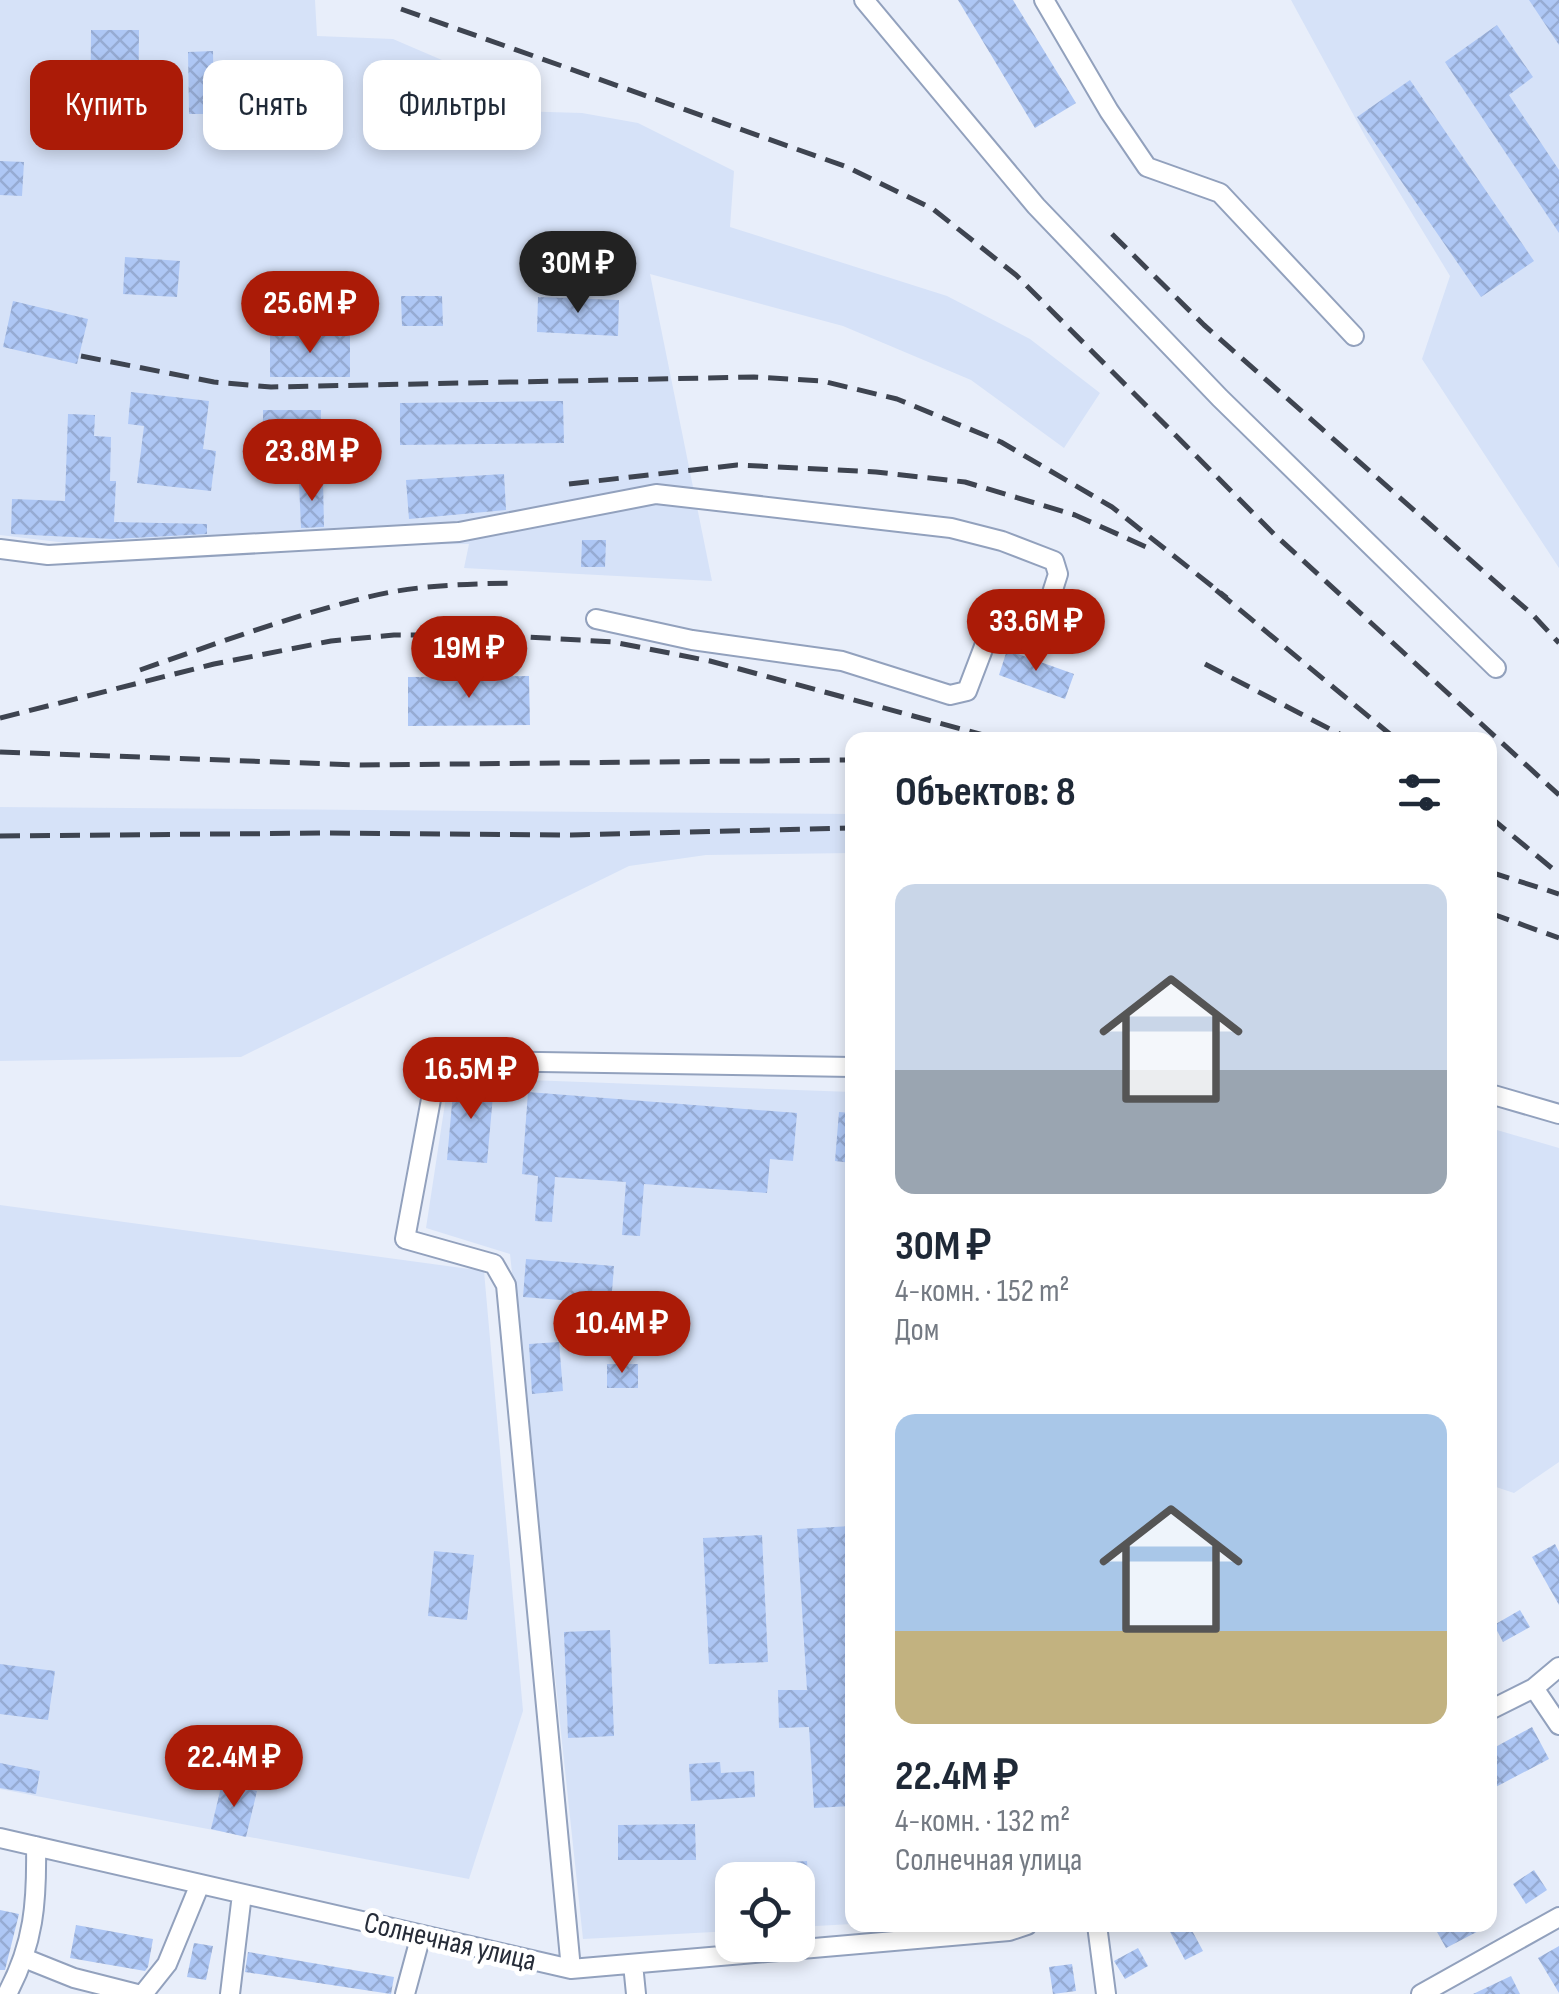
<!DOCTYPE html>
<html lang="ru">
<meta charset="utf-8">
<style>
body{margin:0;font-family:"Sofia Sans Condensed",sans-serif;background:#f6f6f7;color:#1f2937;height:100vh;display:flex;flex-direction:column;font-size:38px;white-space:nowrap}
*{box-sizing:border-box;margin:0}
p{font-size:32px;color:#747a83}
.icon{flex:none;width:55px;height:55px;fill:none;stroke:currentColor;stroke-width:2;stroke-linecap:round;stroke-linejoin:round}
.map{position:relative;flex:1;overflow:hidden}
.side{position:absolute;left:845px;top:732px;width:652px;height:1200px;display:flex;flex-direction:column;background:#fff;border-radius:20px;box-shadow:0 5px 15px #0003}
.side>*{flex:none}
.top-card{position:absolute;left:30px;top:60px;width:665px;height:90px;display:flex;gap:20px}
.buttons{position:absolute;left:715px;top:1862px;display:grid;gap:20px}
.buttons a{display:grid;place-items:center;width:100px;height:100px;border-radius:20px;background:#fff;box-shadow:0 5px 15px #0003;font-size:50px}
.price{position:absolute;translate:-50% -85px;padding:0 22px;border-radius:35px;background:#ab1b07;color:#fff;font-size:32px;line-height:65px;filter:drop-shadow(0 2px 5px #0008)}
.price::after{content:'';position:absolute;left:50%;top:60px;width:30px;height:22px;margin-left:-15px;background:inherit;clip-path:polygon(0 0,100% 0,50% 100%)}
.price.active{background:#222;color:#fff}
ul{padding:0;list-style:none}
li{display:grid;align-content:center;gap:20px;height:530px;padding:0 50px}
li span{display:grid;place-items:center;height:310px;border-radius:20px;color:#555}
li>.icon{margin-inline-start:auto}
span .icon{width:180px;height:180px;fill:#fffc;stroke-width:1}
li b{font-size:42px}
h2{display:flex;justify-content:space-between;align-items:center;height:120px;padding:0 50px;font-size:42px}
.chip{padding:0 35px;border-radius:20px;background:#fff;box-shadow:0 5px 15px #0003;font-size:35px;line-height:90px}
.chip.active{background:#ab1b07;color:#fff}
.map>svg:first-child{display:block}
.built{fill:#d6e2f8}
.building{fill:url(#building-cross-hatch)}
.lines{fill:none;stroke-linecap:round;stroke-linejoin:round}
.minor-casing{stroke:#92a1bd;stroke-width:22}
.minor{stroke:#fff;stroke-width:18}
.rail{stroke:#3e4450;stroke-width:5;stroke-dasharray:20 10;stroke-linecap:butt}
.labels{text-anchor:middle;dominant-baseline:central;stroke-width:10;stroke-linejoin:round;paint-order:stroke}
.street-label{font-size:30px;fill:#262c38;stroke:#fff}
</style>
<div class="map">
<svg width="1559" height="1994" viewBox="0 0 1559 1994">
<defs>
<pattern id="building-cross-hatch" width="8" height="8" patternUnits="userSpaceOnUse" patternTransform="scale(2.5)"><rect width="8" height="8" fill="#aec7f5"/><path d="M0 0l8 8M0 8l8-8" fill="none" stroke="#96abd3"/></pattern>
</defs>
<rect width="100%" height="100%" fill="#e8eefa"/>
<path class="built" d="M0,0H315L317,36L393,39L512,90L515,111L582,113L638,123L734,171L730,227L947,296L1030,339L1100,393L1064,448L971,380L843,326L650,274L712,581L464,568L469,544L100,547L0,535Z
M1291,0H1559V568L1422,359L1450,276L1365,136Z
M0,807L852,814V853L706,855L629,866L241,1057L0,1061Z
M449,1077L852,1092V1924L798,1927V1880H732V1931L583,1939L510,1254L426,1228Z
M1490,1128L1559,1148V1462L1514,1493L1490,1485Z
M0,1205L484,1271L523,1711L469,1879L0,1789Z"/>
<path class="building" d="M958,0H1013L1076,103L1035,128Z
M1529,0H1559V45Z
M1497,25L1533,77L1509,95L1559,170V233L1445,62Z
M91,30H139L138,143H90Z
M213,51L214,114H189L188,52Z
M1410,80L1534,261L1481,297L1357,117Z
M0,161L24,162L22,196L0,195Z
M125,257L180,261L177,297L123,294Z
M401,296H442L443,326H402Z
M538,297L619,300L618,336L537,332Z
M13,301L88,319L77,364L3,347Z
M350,334V377H270V335Z
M131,392L209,401L203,449L216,451L211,491L137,483L144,426L128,424Z
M563,401L564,443L400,445V403Z
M263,410H321L320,447H263Z
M68,414L95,415L94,436L111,437L110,481H116L114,522L207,524V534L113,539L11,534L12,499L65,501Z
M504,474L506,510L409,519L406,480Z
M323,481L324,527L301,528L299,482Z
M582,540H606L605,567H581Z
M1007,650L1074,674L1065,699L999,675Z
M529,676L530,725L408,726V677Z
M454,1081L494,1084L487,1163L447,1160Z
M528,1092L797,1113L793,1161L770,1159L767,1193L644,1184L640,1236L622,1235L626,1182L555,1177L552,1222L535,1221L538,1176L522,1174Z
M839,1112L852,1113V1163L835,1161Z
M526,1259L614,1266L611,1304L523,1297Z
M559,1342L563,1391L532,1394L529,1344Z
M607,1364H638V1388H607Z
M852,1526V1806L814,1808L809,1727L779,1728L778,1690H807L797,1529Z
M762,1535L768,1662L709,1664L703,1538Z
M1555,1544L1559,1552V1605L1532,1557Z
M434,1551L474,1555L467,1620L428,1616Z
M1520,1610L1530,1627L1503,1642L1494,1625Z
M610,1630L614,1736L568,1738L564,1632Z
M0,1664L55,1671L48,1720L0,1714Z
M1532,1727L1549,1759L1490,1790V1750Z
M720,1762L721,1773L754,1771L755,1797L691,1801L689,1764Z
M0,1763L40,1771L36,1794L0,1788Z
M222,1783L257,1791L246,1837L211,1829Z
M695,1824L696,1860H618V1825Z
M807,1861L811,1919L798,1920V1880H725L724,1866Z
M1534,1870L1547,1890L1526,1904L1513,1884Z
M0,1910L19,1914L5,1970H0Z
M76,1925L153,1939L148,1967L145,1971L70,1958Z
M1179,1925H1189L1203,1951L1185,1960L1169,1930Z
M1450,1925H1490L1446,1948L1437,1932Z
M194,1943L213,1946L206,1980L187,1977Z
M1559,1946V1993L1538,1958Z
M1138,1948L1148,1966L1125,1979L1114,1961Z
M248,1952L394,1977L391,1994L245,1972Z
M1072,1964L1076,1991L1053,1994L1049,1967Z
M1511,1976L1520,1994H1473Z"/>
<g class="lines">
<g class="minor-casing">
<path id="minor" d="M864,0L1036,206L1220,398L1496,668
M1044,0L1109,111L1147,167L1220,193L1354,336
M0,549L48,555L459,532L656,494L951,528L1002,541L1054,561L1058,574L1045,615L1013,622L988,636L967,691L950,695L842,661L692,640L596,619
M1490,1094L1559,1114
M1534,1688L1559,1725
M1490,1710L1534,1688L1559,1667
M0,1838L571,1969L1009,1931L1027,1925
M1097,1925L1106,1994
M24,1958L74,1978L137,1994
M633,1964L636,1994
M571,1969L506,1285L494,1264L405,1239L437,1067L471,1061L852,1067
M7,1994C34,1944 37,1902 36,1846
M143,1994L167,1964L200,1884
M230,1994L242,1894
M405,1994L421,1935
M1421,1994L1559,1917"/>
</g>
<use href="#minor" class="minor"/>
<path class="rail" d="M401,9L847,167L933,209L1016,275L1274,534L1559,795
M1112,234L1204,325L1533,615L1559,643
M81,356L214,382L271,387L754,377L822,381L897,399L1001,442L1112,507L1227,598
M569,484L737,465L876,472L965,482L1075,515L1153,550
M1216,590L1397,740
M1205,664L1351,740
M140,670C215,644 291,616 368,597C416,585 466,584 514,583
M0,718L214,664L331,641L394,635H494L613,642L710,661L1002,740
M0,752L360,765L852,760
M1490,817L1559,874
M0,836L329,833L571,835L852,828
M1490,872L1559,894
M1490,913L1559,938"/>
</g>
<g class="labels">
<g class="street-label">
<text transform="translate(450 1942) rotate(13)">Солнечная улица</text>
</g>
</g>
</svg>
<div class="buttons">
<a><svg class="icon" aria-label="locate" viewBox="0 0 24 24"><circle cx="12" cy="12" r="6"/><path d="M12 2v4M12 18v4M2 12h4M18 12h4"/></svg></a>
</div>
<b class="price active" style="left:578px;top:316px">30M ₽</b>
<b class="price" style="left:310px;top:356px">25.6M ₽</b>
<b class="price" style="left:312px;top:504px">23.8M ₽</b>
<b class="price" style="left:1036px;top:674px">33.6M ₽</b>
<b class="price" style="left:469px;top:701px">19M ₽</b>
<b class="price" style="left:471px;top:1122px">16.5M ₽</b>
<b class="price" style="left:622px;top:1376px">10.4M ₽</b>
<b class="price" style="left:234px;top:1810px">22.4M ₽</b>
<div class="top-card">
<a class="chip active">Купить</a>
<a class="chip">Снять</a>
<a class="chip">Фильтры</a>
</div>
<section class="side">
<h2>Объектов: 8<svg class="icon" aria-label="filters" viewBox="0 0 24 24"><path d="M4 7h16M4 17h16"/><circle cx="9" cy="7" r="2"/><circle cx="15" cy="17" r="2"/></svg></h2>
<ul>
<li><span style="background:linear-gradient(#c9d6e8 60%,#9aa5b1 0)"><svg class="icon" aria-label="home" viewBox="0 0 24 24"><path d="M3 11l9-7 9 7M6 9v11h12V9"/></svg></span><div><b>30M ₽</b><p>4-комн. · 152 m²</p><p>Дом</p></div></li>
<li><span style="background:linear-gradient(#a9c7e8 70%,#c2b280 0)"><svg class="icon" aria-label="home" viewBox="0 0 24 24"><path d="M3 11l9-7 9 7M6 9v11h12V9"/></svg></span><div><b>22.4M ₽</b><p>4-комн. · 132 m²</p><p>Солнечная улица</p></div></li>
</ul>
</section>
</div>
